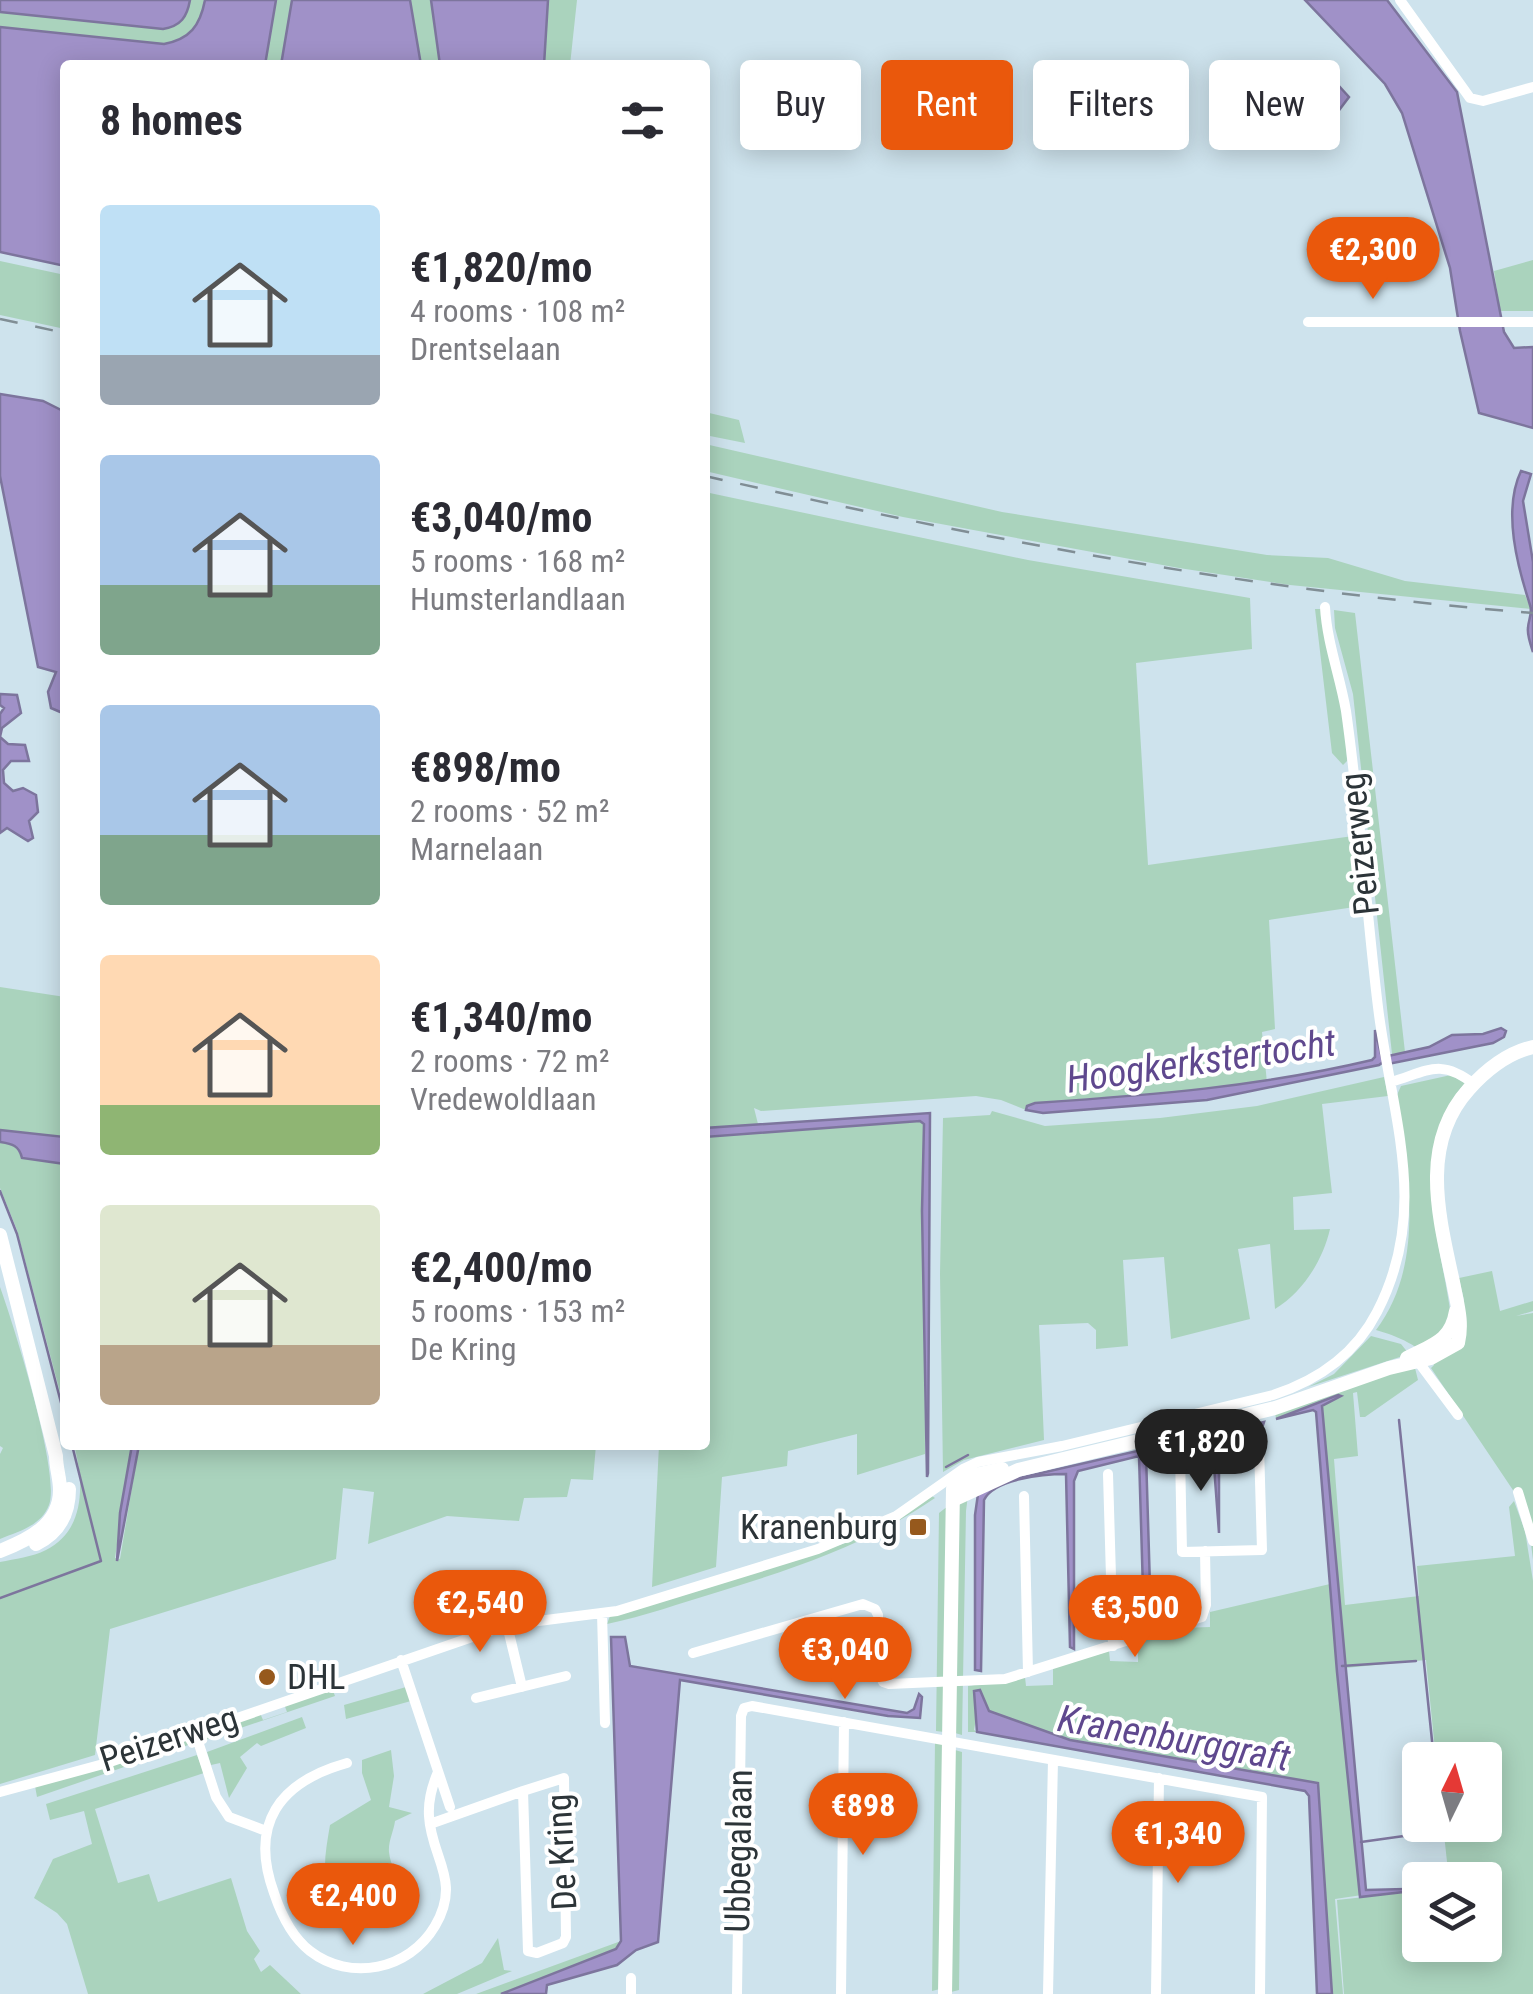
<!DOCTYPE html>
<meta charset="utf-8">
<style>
body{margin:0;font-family:"Roboto Condensed",sans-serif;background:#f2f2f3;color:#2b2b33;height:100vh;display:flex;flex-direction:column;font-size:38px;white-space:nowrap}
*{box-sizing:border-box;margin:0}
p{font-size:32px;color:#7c7c81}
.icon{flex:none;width:55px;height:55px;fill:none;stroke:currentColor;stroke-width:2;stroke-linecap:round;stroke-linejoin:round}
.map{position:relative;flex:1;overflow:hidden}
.side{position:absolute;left:60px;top:60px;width:650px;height:1390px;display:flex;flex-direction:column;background:#fff;border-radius:10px;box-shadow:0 5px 25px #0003}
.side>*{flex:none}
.top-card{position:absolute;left:740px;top:60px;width:642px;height:90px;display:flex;gap:20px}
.needle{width:65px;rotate:5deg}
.controls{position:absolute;left:1402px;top:1742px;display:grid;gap:20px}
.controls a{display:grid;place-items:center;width:100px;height:100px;border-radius:10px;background:#fff;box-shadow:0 5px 25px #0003;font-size:50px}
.price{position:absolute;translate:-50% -85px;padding:0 22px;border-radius:35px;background:#ea580c;color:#fff;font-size:32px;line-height:65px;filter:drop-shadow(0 2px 5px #0008)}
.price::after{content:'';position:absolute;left:50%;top:60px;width:30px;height:22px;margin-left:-15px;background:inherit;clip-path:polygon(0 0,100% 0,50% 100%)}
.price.current{background:#222;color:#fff}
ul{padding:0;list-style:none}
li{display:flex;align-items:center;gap:30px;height:250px;padding:0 40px}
li span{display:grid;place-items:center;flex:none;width:280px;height:200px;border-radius:10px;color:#555}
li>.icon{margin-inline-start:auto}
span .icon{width:120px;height:120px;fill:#fffc;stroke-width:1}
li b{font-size:42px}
h2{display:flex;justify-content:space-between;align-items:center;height:120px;padding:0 40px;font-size:42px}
.pill{padding:0 35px;border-radius:10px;background:#fff;box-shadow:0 5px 25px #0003;font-size:35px;line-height:90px}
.pill.current{background:#ea580c;color:#fff}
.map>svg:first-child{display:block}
.green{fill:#aad3bd}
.water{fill:#a091c8;stroke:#7d759d;stroke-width:2.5}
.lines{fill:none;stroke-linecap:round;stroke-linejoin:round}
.stream{stroke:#7d759d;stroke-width:2.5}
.street{stroke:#fff;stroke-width:10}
.secondary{stroke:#fff;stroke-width:14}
.rail{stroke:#808e95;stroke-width:2.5;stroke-dasharray:18 18;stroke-linecap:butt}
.poi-dot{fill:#96591d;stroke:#fff;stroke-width:4}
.labels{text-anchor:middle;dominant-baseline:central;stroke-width:8;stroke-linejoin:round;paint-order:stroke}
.street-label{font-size:35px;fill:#2c3438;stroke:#fff}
.poi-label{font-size:35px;fill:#2c3438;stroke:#fff;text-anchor:end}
.water-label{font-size:38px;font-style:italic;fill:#5f488e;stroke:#fff}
</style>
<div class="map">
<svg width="1533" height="1994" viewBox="0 0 1533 1994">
<rect width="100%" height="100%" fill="#cee3ed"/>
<path class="green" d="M190,0H205C200,26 190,39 164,44L0,27V12L163,29L188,8Z
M276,0H293L282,65H265Z
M410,0H431L440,65H421Z
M548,0H577L570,65H544Z
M1533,260V311H1500L1494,271Z
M0,261L65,275V329L0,315Z
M705,412L739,420L745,443L705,435Z
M705,444L1002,512L1267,555L1328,558L1405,581L1525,595L1531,609L1290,585L1179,568L903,517L705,471Z
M705,492L1028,560L1250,598L1252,649L1136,663L1148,865L1353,836L1361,906L1269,920L1275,1029L1262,1032L1267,1083L1165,1094L1035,1103L1027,1106L1026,1110L1001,1100L976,1096L761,1111L754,1108L758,1124L705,1128Z
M1315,609H1325L1345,713L1347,761L1343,765L1332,753Z
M1334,610L1355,613L1405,1052L1392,1054L1353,694L1335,628Z
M0,987L65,997V1137L0,1130Z
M1451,1075L1465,1083C1405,1152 1441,1238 1451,1317L1464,1300L1459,1278L1492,1271L1500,1311L1533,1301V1311L1516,1316L1533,1313V1560L1527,1511L1431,1368L1434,1365C1422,1346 1397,1336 1376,1330C1427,1262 1407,1171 1397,1095L1401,1086Z
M1384,1077L1388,1096L1322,1104L1332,1193L1293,1197L1294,1230L1330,1229C1323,1260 1303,1292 1275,1309L1270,1244L1238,1249L1250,1319L1171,1339L1164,1257L1123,1260L1128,1346L1096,1349V1330L1088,1323L1039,1325L1044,1440L964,1460L943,1472L940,1274L943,1118L990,1115L992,1111L1045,1126L1160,1118L1257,1106Z
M920,1121L924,1124L925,1454L857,1475V1434L788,1451L787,1466L722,1477L716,1567L652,1587L659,1445H705V1137Z
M0,1142L14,1144L22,1158L65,1164V1411L17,1230L0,1188Z
M0,1287C13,1323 61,1474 49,1505C41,1526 19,1531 0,1539V1454L3,1448L0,1446Z
M1371,1336L1401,1344L1409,1354L1308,1387L1334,1374Z
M1406,1367L1415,1368L1418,1380L1365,1417H1360L1357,1392L1353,1393L1358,1456L1334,1459L1345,1605L1419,1596L1417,1566L1515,1556L1509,1507L1514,1501L1525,1531L1533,1581V1994H1344L1337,1900L1420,1891V1945H1485V1880H1449L1443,1825H1485V1760H1436L1426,1660L1345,1668L1322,1406L1341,1395L1276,1418L1275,1413Z
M74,1445H132L115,1558L120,1559L139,1445H596L593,1480L571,1479L567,1497L524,1498L519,1521L447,1516L368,1544L374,1492L343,1488L336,1559L110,1629L95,1755L0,1784V1562C15,1559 32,1557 46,1550C86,1530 84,1482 74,1445Z
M968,1495L966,1511L962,1735L955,1733L959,1505Z
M932,1496L935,1498C867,1545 795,1568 718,1592C681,1603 645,1616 607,1624L610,1616L852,1541Z
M948,1506L944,1732L936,1731L939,1513Z
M1330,1584L1362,1895L1335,1899L1343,1994H1332L1318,1783L1070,1740L989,1711L981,1691L974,1730L977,1732H968V1686L1025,1677L1026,1686L1053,1685V1668L1109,1651L1110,1661L1138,1662V1641L1183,1628L1210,1627V1612Z
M406,1687L411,1701L346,1719L344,1705Z
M332,1688L335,1696L205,1740L209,1730L260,1713L263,1720L287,1712L284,1704Z
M302,1717L306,1728L261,1746L257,1743L240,1757L247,1768L229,1798L220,1763L211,1765L207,1752Z
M191,1739L194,1743L37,1797L35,1786Z
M935,1742L943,1744L940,1989L932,1991Z
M391,1750L394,1776L389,1807L412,1813L395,1821C394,1830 388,1842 389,1852C390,1867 403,1881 399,1897C391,1929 340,1920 330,1895C321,1872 326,1849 330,1825L371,1800L362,1773V1760Z
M955,1750L962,1752L959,1990L951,1992Z
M197,1755L204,1773L95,1809L118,1883L149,1874L158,1902L231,1878L247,1931L260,1951L254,1959L261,1972L270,1965L301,1994H88L67,1924L57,1913L34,1898L53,1859L92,1844L84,1811L50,1820L46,1804Z
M498,1938L504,1970L512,1971L457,1994H423L482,1963Z
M621,1941L617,1949L501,1994H476Z"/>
<path class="water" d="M0,0H190C187,17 181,26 163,29L0,12Z
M205,0H276L265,65H65V266L0,252V27L164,44C190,39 200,26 205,0Z
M292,0H410L421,65H281Z
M431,0H548L544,65H440Z
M1305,0H1387L1457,92L1504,332L1514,348L1533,347V428L1479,413L1460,331L1450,268L1402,113L1385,84Z
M1339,86L1349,97L1315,142L1303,136L1312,96L1327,94Z
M0,394L43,401L65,412V714L51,708L48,692L56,672L38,667L0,476Z
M1521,471L1531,474L1523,501L1533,562V652C1531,646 1527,635 1528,628C1528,621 1533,613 1530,605C1518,568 1502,511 1521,471Z
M0,694L17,695L21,713L2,728L0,737L8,744L25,745L29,761H11L3,770L4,783L13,791L23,788L36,795L38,812L29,821L33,838L28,841L7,828L0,833V714L4,708L0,705Z
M1501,1028L1506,1031L1504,1037L1493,1043L1388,1064V1056L1429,1047L1452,1035L1483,1034Z
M1375,1030L1383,1062L1379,1065L1207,1100L1043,1113L1026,1110L1027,1106L1035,1103C1152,1095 1258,1087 1372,1060L1375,1057Z
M930,1113L928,1473L927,1477L922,1211L924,1124L920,1121L705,1137V1128Z
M0,1130L65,1137V1164L22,1158C19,1145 12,1144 0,1142Z
M1338,1395L1341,1396L1322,1406L1366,1890L1404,1889L1403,1892L1360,1897L1337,1672L1316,1412L1313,1410L1276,1419Z
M1264,1422L1263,1425L1223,1435L1219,1439V1533L1212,1439L1146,1454L1151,1620L1148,1625L1144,1624L1139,1456L1078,1471L1074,1481V1649L1070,1647L1066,1474C1044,1474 994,1479 984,1500L981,1671L975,1670V1515L978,1494L1002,1482Z
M132,1445H139L117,1561L120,1513Z
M611,1637H625L630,1666L907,1713L914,1709L919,1694L922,1697L920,1718L888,1716L680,1680L658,1942L636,1950L617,1965L547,1985L546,1994H501L616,1949L621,1941Z
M980,1690L989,1711L1070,1740L1318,1783L1332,1994H1317L1309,1796L1305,1791L977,1732L974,1691Z"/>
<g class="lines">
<path class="stream" d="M0,1191L17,1234L65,1418
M1399,1420L1434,1760
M946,1467L968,1455
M0,1598L101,1561L72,1445
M1342,1666L1416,1661
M1414,1838L1441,1834V1825
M1361,1842L1404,1836"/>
<path class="street" d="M1400,0L1470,98L1483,101L1533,87
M1308,322H1533
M1391,1082C1428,1071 1440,1058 1474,1084
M1414,1356L1458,1415
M1180,1453L1182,1552L1262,1550L1259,1446
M1108,1474L1113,1646
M1518,1492L1533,1541
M1024,1496L1028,1672
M602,1613L605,1723
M507,1625L522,1687
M693,1653L863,1604L875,1609L878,1615V1667L883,1682L889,1684L1005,1679L1202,1617L1206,1605L1205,1551
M401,1660L450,1807
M476,1698L566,1676
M195,1732L216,1797L229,1817L266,1831
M347,1763C279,1782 249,1824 274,1893C281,1914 292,1937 310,1951C350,1982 409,1970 435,1926C462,1880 431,1858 429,1816C428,1801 432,1786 438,1772
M564,1778L566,1937L563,1943L537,1953L528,1951L523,1791Z
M0,1792L107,1763L507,1625L617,1611L818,1549L896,1516L963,1469L978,1462L1062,1446L1273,1395C1319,1380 1355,1355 1377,1312C1431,1208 1391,1115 1378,1007C1366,909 1360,809 1346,711C1340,676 1327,643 1325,607
M430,1824L523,1791
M631,1994V1978
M737,1994L741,1716L744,1708L752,1706L1262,1797L1260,1994
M841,1994L844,1722
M1048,1994L1053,1760
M1156,1994L1159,1778"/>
<path class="secondary" d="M0,1235L56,1456C56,1468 60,1478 60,1490C60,1525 28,1540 0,1551
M1407,1358C1431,1345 1451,1342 1456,1311
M953,1500L1018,1470L1275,1408L1389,1368L1431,1358L1458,1343C1463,1321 1457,1304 1453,1282C1439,1217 1419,1144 1469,1089C1487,1069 1507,1053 1533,1047
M36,1544C58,1533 69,1514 69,1489
M945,1994L953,1489L975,1475L1002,1469"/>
<path class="rail" d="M0,319L65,333
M705,476C979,538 1252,591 1533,613"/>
</g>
<g class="poi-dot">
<rect x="908" y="1517" width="20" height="20" rx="5"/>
<circle cx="267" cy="1677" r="10"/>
</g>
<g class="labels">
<g class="street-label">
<text transform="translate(1360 844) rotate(-96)">Peizerweg</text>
<text transform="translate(169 1739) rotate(-18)">Peizerweg</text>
<text transform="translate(739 1851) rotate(-89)">Ubbegalaan</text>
<text transform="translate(562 1852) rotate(-93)">De Kring</text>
</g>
<g class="poi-label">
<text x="898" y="1527">Kranenburg</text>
<text x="287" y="1677" text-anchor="start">DHL</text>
</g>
<g class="water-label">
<text transform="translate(1201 1061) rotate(-8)">Hoogkerkstertocht</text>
<text transform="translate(1174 1738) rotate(10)">Kranenburggraft</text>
</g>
</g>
</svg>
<div class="controls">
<a><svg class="needle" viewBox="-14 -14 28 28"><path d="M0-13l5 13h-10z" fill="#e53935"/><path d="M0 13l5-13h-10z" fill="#7c7c81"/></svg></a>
<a><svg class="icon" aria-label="layers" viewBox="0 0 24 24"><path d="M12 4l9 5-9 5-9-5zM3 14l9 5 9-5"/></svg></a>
</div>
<b class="price" style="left:1373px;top:302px">€2,300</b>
<b class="price current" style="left:1201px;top:1494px">€1,820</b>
<b class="price" style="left:480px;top:1655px">€2,540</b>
<b class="price" style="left:1135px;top:1660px">€3,500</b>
<b class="price" style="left:845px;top:1702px">€3,040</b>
<b class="price" style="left:863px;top:1858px">€898</b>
<b class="price" style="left:1178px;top:1886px">€1,340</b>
<b class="price" style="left:353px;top:1948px">€2,400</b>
<div class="top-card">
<a class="pill">Buy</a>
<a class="pill current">Rent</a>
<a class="pill">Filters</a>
<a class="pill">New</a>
</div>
<section class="side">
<h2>8 homes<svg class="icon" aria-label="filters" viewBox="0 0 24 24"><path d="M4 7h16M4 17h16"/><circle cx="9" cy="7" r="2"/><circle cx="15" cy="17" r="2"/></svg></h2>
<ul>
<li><span style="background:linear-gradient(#bfe0f5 75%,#9aa5b1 0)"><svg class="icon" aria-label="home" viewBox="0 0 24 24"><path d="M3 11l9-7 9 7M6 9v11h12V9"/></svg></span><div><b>€1,820/mo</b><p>4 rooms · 108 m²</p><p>Drentselaan</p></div></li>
<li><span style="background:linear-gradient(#a9c7e8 65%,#7fa58c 0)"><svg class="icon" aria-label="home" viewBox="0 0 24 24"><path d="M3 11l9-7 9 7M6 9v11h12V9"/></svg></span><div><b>€3,040/mo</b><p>5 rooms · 168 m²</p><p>Humsterlandlaan</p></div></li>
<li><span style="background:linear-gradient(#a9c7e8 65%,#7fa58c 0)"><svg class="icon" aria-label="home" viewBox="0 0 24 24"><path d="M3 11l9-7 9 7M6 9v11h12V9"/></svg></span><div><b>€898/mo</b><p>2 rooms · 52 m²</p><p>Marnelaan</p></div></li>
<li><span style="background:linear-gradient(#ffd9b3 75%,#8fb573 0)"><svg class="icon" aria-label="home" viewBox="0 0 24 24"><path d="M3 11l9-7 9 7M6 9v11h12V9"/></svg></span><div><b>€1,340/mo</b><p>2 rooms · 72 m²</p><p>Vredewoldlaan</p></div></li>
<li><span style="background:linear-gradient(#dfe7d0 70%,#b9a48a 0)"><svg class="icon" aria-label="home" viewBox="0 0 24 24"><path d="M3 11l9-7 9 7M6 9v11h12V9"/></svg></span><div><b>€2,400/mo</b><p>5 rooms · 153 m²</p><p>De Kring</p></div></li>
</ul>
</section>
</div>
